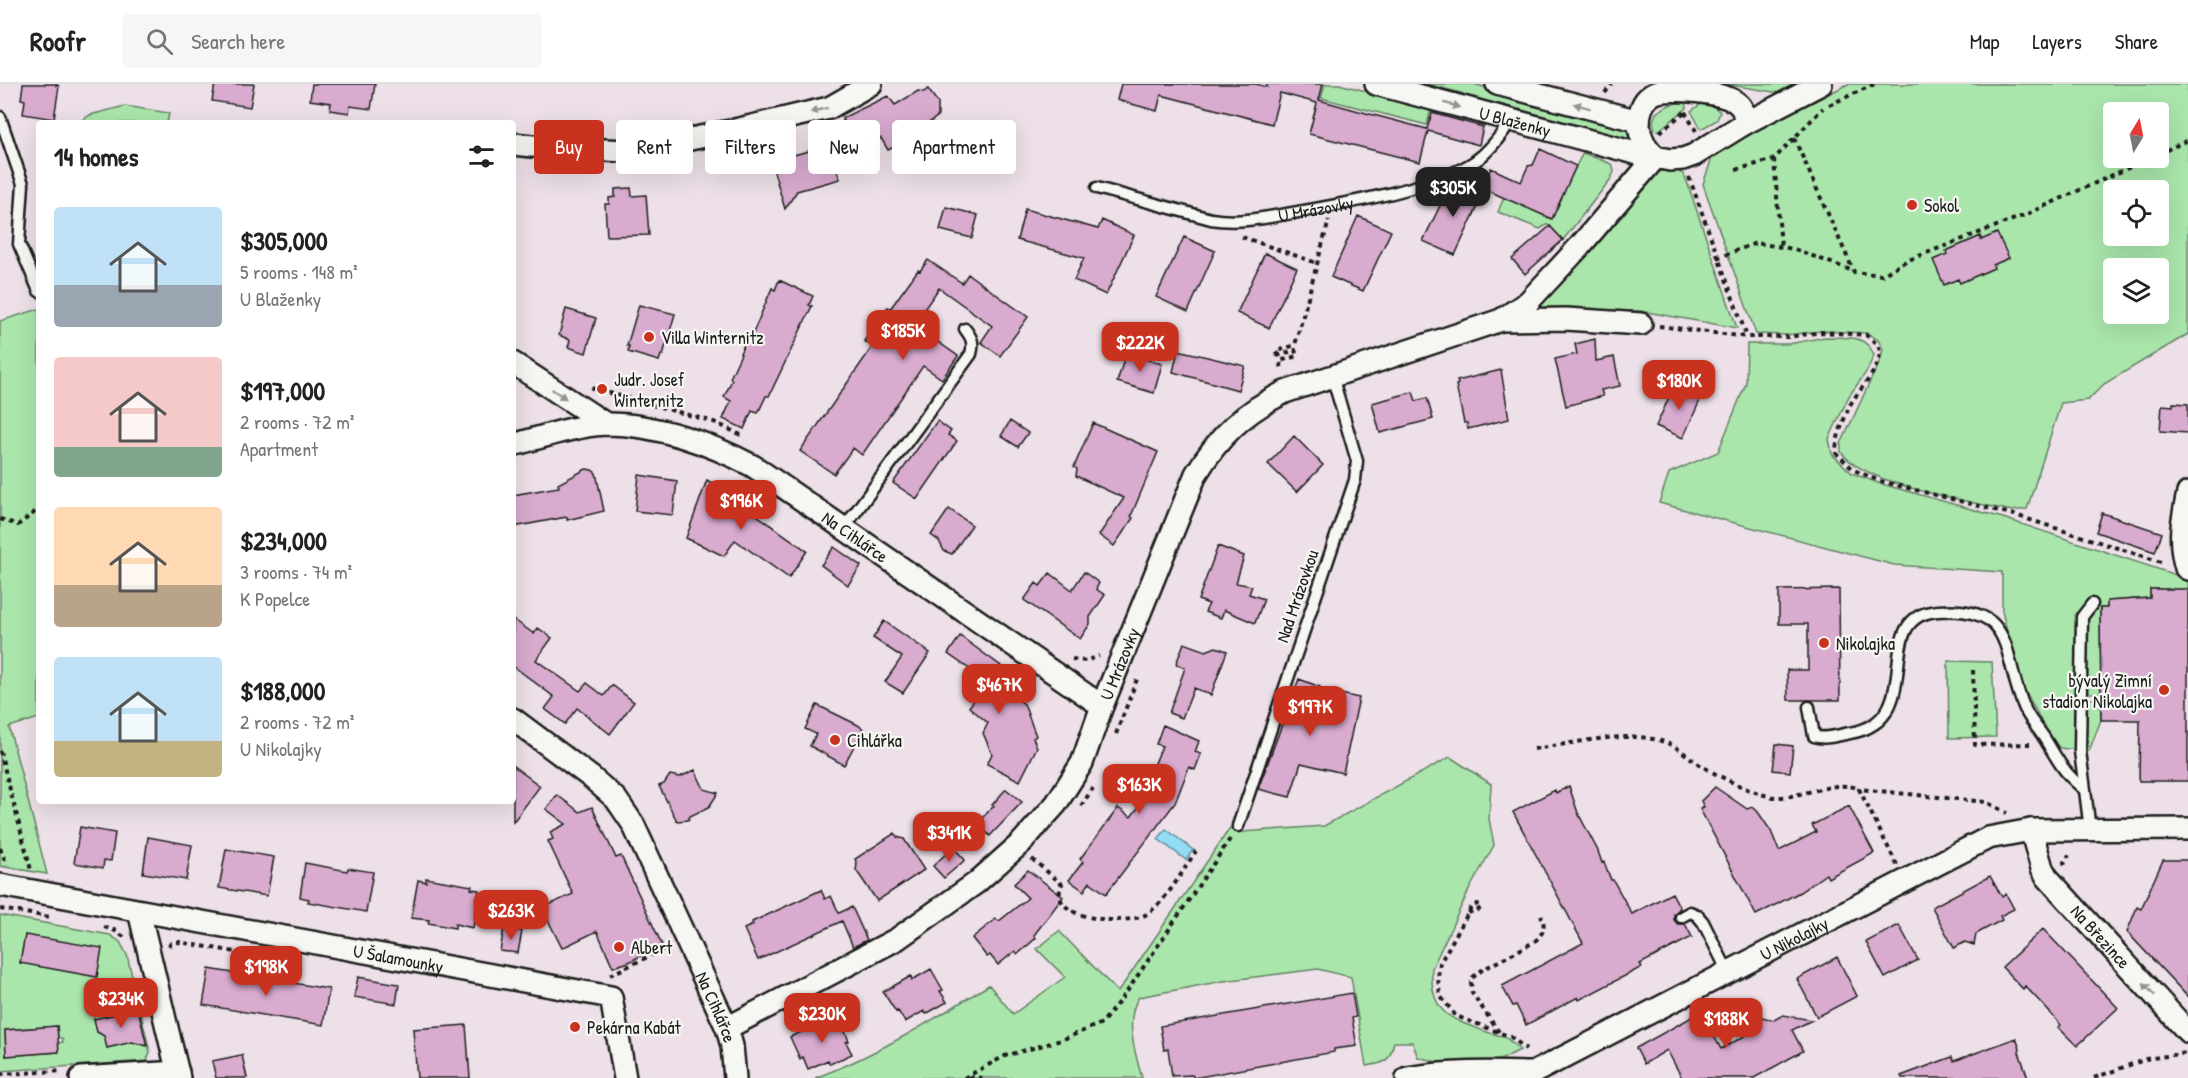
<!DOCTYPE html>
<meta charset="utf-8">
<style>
body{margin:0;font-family:"Patrick Hand",sans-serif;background:#f6f6f6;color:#222;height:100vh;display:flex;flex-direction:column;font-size:22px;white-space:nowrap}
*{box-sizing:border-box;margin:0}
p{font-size:20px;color:#767676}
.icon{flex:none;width:33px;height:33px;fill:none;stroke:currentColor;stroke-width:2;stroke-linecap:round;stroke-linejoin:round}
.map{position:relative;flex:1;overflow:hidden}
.panel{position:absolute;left:36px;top:36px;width:480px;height:684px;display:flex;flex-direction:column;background:#fff;border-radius:6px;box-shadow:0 6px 24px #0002}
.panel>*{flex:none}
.hud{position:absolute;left:534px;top:36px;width:570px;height:54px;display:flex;gap:12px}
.needle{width:39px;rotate:10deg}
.tools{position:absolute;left:2103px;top:18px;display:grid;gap:12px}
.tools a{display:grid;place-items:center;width:66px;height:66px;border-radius:6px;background:#fff;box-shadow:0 6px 24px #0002;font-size:30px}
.price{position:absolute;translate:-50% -51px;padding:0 14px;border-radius:12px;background:#c8321e;color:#fff;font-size:20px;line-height:39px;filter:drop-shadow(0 2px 3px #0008)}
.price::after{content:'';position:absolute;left:50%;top:36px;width:18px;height:14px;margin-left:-9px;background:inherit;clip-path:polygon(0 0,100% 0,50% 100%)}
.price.active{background:#222;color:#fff}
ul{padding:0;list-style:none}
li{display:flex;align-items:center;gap:18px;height:150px;padding:0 18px}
li span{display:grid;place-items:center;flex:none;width:168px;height:120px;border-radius:6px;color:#555}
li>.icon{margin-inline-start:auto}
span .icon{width:72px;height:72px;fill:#fffc;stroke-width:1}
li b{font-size:26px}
h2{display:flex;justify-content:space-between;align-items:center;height:72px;padding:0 18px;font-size:26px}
.pill{padding:0 21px;border-radius:6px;background:#fff;box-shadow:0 6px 24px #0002;font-size:21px;line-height:54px}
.pill.active{background:#c8321e;color:#fff}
header{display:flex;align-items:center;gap:36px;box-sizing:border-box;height:84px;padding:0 30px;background:#fff;border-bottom:2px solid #e0e0e0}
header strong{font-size:28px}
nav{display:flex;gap:33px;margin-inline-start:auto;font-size:21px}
.search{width:420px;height:54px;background:#f6f6f6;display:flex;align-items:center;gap:15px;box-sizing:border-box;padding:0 21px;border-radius:6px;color:#767676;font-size:22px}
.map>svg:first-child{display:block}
.green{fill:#aae6ac;stroke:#638164;stroke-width:1.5;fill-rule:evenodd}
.water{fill:#93dcf5;stroke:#638f9e;stroke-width:1.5}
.building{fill:#d8abcf;stroke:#1c1c1c;stroke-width:1.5}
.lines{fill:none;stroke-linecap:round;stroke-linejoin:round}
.lane-casing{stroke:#1c1c1c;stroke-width:15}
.street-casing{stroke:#1c1c1c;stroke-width:26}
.path{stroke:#1c1c1c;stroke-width:4;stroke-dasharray:4.5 4.5;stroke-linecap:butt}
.lane{stroke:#f6f6f2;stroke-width:10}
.street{stroke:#f6f6f2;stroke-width:21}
.oneway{fill:#949492}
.poi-dot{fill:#c8321e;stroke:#f6f6f2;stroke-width:2}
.labels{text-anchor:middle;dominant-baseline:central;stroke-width:4.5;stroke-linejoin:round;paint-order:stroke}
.street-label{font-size:18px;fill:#1c1c1c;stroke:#f6f6f2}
.poi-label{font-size:18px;fill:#1c1c1c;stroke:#f6f6f2;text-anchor:start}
</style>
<header>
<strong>Roofr</strong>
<div class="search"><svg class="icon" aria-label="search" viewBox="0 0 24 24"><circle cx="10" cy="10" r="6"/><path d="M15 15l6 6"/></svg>Search here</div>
<nav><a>Map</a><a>Layers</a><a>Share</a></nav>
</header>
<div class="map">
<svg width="2188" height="994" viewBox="0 0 2188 994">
<rect width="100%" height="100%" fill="#ede0e8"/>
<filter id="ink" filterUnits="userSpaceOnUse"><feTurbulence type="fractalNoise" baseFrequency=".0167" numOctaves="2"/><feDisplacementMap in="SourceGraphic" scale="12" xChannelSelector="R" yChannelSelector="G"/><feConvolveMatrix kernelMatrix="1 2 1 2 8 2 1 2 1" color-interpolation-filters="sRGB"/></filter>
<g filter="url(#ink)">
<path class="green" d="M1325,0H1339L1431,24L1427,41L1321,14Z
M1427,0H1473L1623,39L1629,47L1628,57L1498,28L1461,9Z
M1725,0H1812L1780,9Z
M1848,0H2188V250L2104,300L2088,316L2061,319L2027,425L2012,427C1970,417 1866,402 1841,368V360L1881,274L1883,265L1878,256L1867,249L1821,247L1786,251L1756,250L1703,100L1714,68ZM2114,28H2158V74H2114ZM2114,106H2158V152H2114ZM2114,184H2158V230H2114Z
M1677,19H1686L1687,24L1658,47L1655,46L1653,38L1656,29L1667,22Z
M1701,20L1713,22L1720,28L1717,36L1701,45L1691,27Z
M125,22L169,29L167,39H78L90,31Z
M1583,69L1609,79L1613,82L1614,88L1610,96L1563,156L1548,140L1540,145L1498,128L1504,113L1551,135L1576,82Z
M1674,85L1683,90L1687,98L1737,244L1641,227H1567L1537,230L1534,220L1642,103L1660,87Z
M39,225V634L9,643L47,790L0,782V237Z
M1825,253C1845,254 1865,249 1874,271L1867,287L1849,312L1829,355L1832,370L1852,389L1878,399L2003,434L2188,495V505H2150V514L2108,517L2107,524H2100L2101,609H2087V615H2100L2101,636L2089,667L2059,664L2044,642L2019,595L2002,527V488L1894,481L1659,419L1669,389L1718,368L1746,299L1747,260H1789Z
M1948,577L1992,578L1996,653L1949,654Z
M1450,673L1491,700L1489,735L1494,761L1470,804L1432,884C1429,929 1450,935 1487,948C1493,950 1500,951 1506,954C1511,957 1516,963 1520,966L1496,978H1437L1418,973L1412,958H1394C1389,978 1387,979 1366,982L1351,893L1318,885L1223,897L1139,913C1124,934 1135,970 1142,994H815C877,971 933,936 989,901L1013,930L1065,893L1037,865L1059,847L1118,908L1230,744L1242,748L1324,742Z
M0,831L110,851L120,858L127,871L150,968L147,977L0,987ZM25,851L96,893L20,879ZM138,925L146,958L138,960L97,948L94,935ZM57,942L58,954H62L63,958L58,959V968L6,972L5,946Z"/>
<path class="water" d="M1166,745L1193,766L1186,776L1158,755Z"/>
<path class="building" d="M23,0H57L56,2H59L54,35L23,30L25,16L21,15Z
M215,0H254L250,23L212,17Z
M312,0H375L371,25L350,22L349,29L330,26L331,19L310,16Z
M1121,0H1256L1267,3V0H1323L1319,16L1366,29L1427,45L1432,29L1483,43L1479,61L1428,47L1420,78L1309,50L1317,19L1280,9L1272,40L1161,11L1157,27L1117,16Z
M928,5L938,19V32L900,60L888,66L881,54L877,57L869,47L851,56L842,34L888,12L895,21L918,7L924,8Z
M781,54L786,73L782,74L832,61L839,83L836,84L840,95L797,107L785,125L765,57Z
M1540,65L1576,82L1552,135L1482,104L1491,84L1521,98L1528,82L1533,81Z
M1452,97L1483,111L1455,171L1423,157Z
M631,104L632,112L646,111L649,151L607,152L605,120H609V114L615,113V105Z
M946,123L978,131L972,154L940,146Z
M1025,125L1098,145L1102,136L1134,151L1106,211L1074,196L1084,174L1017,156Z
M1358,132L1391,147L1363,207L1331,193Z
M1550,142L1563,156L1525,190L1512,175Z
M1997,149L2009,174L1993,181L1994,184L1960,199L1958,195L1944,201L1933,176L1947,170L1946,167L1981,152V156Z
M1184,153L1215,167L1188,228L1156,213Z
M1265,169L1297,184L1269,244L1237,229Z
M928,176L962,199L968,190L1028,233L1000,272L981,258L992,242L939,204L920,231L928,237L921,246L958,272L942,295L923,282L862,371L853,364L834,390L800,367L873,262L864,257L888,223L890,225L918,186L920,187Z
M779,196L813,212L809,221L812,222L769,312H766L758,329L752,327L744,345L723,335L731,317L724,313L732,296L730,294L741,270L740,269L747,255L750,256L772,204L775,206Z
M639,221L675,230L663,271H661L659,277L628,268L629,262H627Z
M566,225L596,234L586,269L568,263L570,256L559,251Z
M1595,255L1596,277L1614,273L1620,302L1601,306L1603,312L1566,322L1555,275L1577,270L1575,260Z
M1178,266L1245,282L1238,306L1173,288Z
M1126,269L1162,280L1154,309L1117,298Z
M1501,286L1509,335L1468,345L1467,339H1464L1456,301L1458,300L1457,297Z
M1675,300L1702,312L1683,354L1656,342Z
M1413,308L1416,317L1427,314L1433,335L1380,349L1372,319Z
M2173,319L2188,320V349L2160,347L2162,321L2173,322Z
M937,337L951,347L948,351L957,357L917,415L893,399Z
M1010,337L1028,349L1018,363L1001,352Z
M1093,339L1158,368L1131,432L1133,434L1114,462L1099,451L1124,414L1076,392L1077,385L1074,383Z
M1294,352L1323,381L1297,408L1268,380Z
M586,385L592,386L596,389L604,427L567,436V433L513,443V411L559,403L558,400Z
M639,391L677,397L673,431L635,427Z
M707,396L756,427L754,429L807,467L789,494L735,456L724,472L686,454Z
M949,425L972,441L952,470L944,467L939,457L931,451Z
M2102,429L2162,449L2155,468L2096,448Z
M1218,462L1244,472L1236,499L1252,502L1249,510L1264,515L1255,539L1224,526L1221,534L1205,528L1209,520L1198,516Z
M834,463L861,482L848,501L821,481Z
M1084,488L1099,499L1096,505L1105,511L1090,533V540L1080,555L1024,516L1036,499L1040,502L1050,489L1072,506Z
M1839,505L1840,616H1788L1787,586H1808V540H1779V506Z
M2150,505H2188V697H2139L2140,636H2101L2100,524H2107V517L2150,514Z
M513,535L534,550L538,544L552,554L536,576L580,607L587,599L604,612L612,601L634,618L610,650L577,624L565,640L545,625L554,613L513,582Z
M884,537L930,569L903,609L885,598L902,573L873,554Z
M960,552L1001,582L992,595L1024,620L1036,652L1033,654L1037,663L1020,697L987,680L992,670L983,649L988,639L969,623L988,598L948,570Z
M1184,559L1206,567L1216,563L1227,567L1211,611L1194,604L1182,634L1169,629L1185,584L1176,580Z
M1299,595L1320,603L1319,605L1359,614L1343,689L1301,679L1290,713L1258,705Z
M817,621L858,641L863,645L844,681L810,662L816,650L805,645Z
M1163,641L1199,657L1195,668L1201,670L1195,686L1189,683L1175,719L1106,810L1090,798L1084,807L1069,796L1083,778L1080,775L1118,724L1131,733L1161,693L1151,689L1162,662L1156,660Z
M1776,660L1793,662L1790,688L1773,686Z
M513,682L540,702L513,738Z
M695,686L704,705L718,709L709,723L690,732L688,736L677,737L659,702L664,700L670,691L680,693Z
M1569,702L1578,729L1598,767L1602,779L1604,778L1611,796H1613L1632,830L1672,809L1680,824L1674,830V836L1678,840H1685L1692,853L1640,880L1642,883L1579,916L1578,913L1526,941L1516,921L1513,922L1502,902L1583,859L1513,728L1555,706L1556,709Z
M1715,703L1747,725L1753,723L1758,728L1771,747L1779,767L1816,748L1812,741L1849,722L1874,769L1828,794L1826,790L1800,808L1756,831L1700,725L1704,723L1701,717Z
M1006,705L1022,718L990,752L977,739L994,722L992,721Z
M557,711L580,728L592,723L616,774L621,772L662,861L629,878L613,883L597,847L562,864L542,824L573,810L548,757L553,755L550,748L566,740L546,725Z
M80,743L115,749L111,777L104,776L103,784L74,779Z
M895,749L897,753L904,755L924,786L877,817L856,786L857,780L855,775Z
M148,753L192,761L186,796L143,789Z
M953,763L965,776L944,794L933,782Z
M226,765L274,773L267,812L219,804Z
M2163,776H2188V913L2127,848L2137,823L2141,825Z
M305,779L347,787L348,784L373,788L366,828L308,818L309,815L300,813Z
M1028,786L1063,813L1034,851L1036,854L1018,870L1015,867L998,881L990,871L987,873L972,854L996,835L999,837L1028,814L1014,800Z
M1990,792L2002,813L2006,810L2014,825L2000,832L2002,836L1976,850L1974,861L1965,858L1954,864L1932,823Z
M426,794L472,802L471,805L479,806L473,844L455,840V844L428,839L429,836L411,834L418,796L426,798Z
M821,806L825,815L831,812L839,829L852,823L867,856L853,863L842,837L758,876L744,845L753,841L752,838Z
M1899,841L1918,876L1885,894L1866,858Z
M504,844L522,847L518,869L500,867Z
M2043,845L2118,924L2077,962L2058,943L2061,941L2042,920L2025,902L2023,905L2002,883Z
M25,851L102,864L97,893L20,879Z
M1837,873L1857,912L1817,933L1797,895Z
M209,885L329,905L323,941L203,921Z
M931,885L943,906L940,907L947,918L926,930L924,927L905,938L898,927L896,928L883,908L911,892L912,896Z
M358,893L399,900L396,920L354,913Z
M1352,909L1356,933L1352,934L1357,962L1334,965V968L1194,994L1192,991L1172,992L1168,965L1164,966L1160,942Z
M138,925L147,962L132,958L107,964L104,952L97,948L94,935Z
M1701,928L1721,965L1754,947L1757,938L1762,933L1774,936L1783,931L1812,936L1792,946L1803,967L1754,994H1682L1667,966L1644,980L1636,964Z
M840,935L849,957L846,958L852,970L830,980L828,976L808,985L803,973L800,975L790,953L819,940L820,944Z
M466,941L470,994H417L413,945Z
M57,942L59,968L6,972L5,946Z
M2016,954L2020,965L2019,968L2028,994H1902L1901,992L1952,973L1954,977Z
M242,971L247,994H216L212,977Z"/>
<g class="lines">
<g class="lane-casing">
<g id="lane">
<path d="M0,33L23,100L19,160L39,207"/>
<path id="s1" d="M1097,104L1211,135C1239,140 1270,133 1298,128C1348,119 1432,105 1474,78C1490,67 1500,52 1511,37"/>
<path d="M844,444L971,270C974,259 972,254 965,245"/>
<path d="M1809,623L1814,652C1825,656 1838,651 1850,649C1931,635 1867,532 1938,527C2019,521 2001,573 2025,625C2029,635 2037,643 2043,652C2051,664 2058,679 2068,690C2073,696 2079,701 2085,706L2090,746"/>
<path d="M2085,706L2080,667L2082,533L2092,520"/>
<path d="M1238,742L1355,396L1357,377L1332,292"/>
<path d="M1681,833L1690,828L1697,831L1703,838L1728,888"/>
</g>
</g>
<g class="street-casing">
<g id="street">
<path id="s2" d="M1376,0L1639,70L1670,76L1683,75L1694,71L1744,40L1821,0"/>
<path d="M1497,0L1639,37"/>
<path d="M513,60L552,64L631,67L735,46L829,24L871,0"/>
<path d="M1656,73C1646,64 1640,55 1639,41C1639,28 1642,15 1655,9C1670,3 1725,8 1737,19C1744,24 1745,33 1744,40"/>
<path d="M1501,236L1566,235L1641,240"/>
<path d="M513,279L606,340"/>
<path id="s3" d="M513,361C542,353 578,341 607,340C656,340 711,360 753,382L1102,622"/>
<path d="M2188,409C2182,437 2178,456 2186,484L2188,485"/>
<path id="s4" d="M513,635L592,694L616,715L633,740L727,944L732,962L735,994"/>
<path id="s5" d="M2031,746L2042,784L2047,793L2188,948"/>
<path id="s6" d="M0,801L611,913L625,994"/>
<path d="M139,827L179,994"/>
<path id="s7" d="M727,944L897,855L976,799L1021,759L1056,720L1082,679L1102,622L1196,390C1219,352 1244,328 1285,308L1501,236L1528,218L1580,162L1656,73"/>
<path d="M81,994L178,988"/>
<path id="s8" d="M1407,994C1449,987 1491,988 1533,989L1988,754L2031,746L2188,745"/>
</g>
</g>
<path class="path" d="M1605,9L1612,0
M1829,21L1875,0
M1685,28L1696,47
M1660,48L1687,26
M1794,54L1854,188L1882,191L1906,177L2025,131L2150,74
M2158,70L2188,56
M1774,75L1781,163
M1736,86L1774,75L1823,24
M1689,93L1747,253
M1242,153L1317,179
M1717,174L1756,159L1794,165L1853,187
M1659,242L1747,253H1788L1822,248L1866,251L1878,261C1887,281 1857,306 1849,323C1843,338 1836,354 1836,369L1854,386L1880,397L2015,431L2164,479
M1277,272L1276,267L1295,261L1329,136
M1277,272L1295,266L1297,272L1280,277L1282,285
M591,304L714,338L741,351
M39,397V402
M0,435L18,441L39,425
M1072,575L1086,577L1099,572
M1973,586L1975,661L2030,660
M1116,650L1137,595
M1534,665C1570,660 1627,646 1661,657C1675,661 1684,669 1696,678C1711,689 1755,711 1774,713C1800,715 1836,694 1859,705
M0,667L31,786
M1081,722L1093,704
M0,764L7,781
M1032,775L1062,800C1045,836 1125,842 1145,831C1165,820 1183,786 1196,767
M1897,781L1859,705L1986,718L2007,729
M2065,781L2064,778L2069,771
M0,825L50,833
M1468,829L1478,826L1481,824L1478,820L1472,822L1440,879L1438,894L1440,912L1456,932L1511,953L1526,965
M104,843L114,846L124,853
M169,862L171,859L179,858L270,874
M610,891L668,863
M1499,948L1472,909L1471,899L1472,894L1482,886L1534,858C1544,849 1546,843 1541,831
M0,990L62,987
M969,993L987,994
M964,994L1005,972L1061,956L1102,939L1128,906L1230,755
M2094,994L2146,975L2187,969"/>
<use href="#lane" class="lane"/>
<use href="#street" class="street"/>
</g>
<defs><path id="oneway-solid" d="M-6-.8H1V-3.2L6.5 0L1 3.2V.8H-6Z" transform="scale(1.5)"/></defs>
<g class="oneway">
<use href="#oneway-solid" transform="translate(1452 21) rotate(15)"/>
<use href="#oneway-solid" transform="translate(1582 22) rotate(-165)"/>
<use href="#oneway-solid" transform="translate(819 26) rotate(166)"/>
<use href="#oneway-solid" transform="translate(559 310) rotate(34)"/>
<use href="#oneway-solid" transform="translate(2149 905) rotate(-132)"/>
</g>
</g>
<g class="poi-dot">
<circle cx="1912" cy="121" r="6"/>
<circle cx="649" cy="253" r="6"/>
<circle cx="602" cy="305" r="6"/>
<circle cx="1824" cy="559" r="6"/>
<circle cx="2164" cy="606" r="6"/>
<circle cx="835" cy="656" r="6"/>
<circle cx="619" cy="863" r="6"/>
<circle cx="575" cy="943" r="6"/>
</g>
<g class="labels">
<g class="street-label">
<text stroke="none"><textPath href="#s2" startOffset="144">U Blaženky</textPath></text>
<text stroke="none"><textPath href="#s1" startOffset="224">U Mrázovky</textPath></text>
<text stroke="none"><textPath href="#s3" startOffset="374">Na Cihlářce</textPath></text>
<text transform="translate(1297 512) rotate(-71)">Nad Mrázovkou</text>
<text stroke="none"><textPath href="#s7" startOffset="556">U Mrázovky</textPath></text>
<text stroke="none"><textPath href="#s5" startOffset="130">Na Březince</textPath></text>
<text stroke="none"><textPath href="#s8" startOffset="420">U Nikolajky</textPath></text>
<text stroke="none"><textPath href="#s6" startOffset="405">U Šalamounky</textPath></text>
<text stroke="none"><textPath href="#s4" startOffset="362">Na Cihlářce</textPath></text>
</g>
<g class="poi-label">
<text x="1924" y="121">Sokol</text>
<text x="661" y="253">Villa Winternitz</text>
<text x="614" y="295">Judr. Josef<tspan x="614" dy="21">Winternitz</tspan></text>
<text x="1836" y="559">Nikolajka</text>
<text x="2152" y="596" text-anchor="end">bývalý Zimní<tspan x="2152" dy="21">stadion Nikolajka</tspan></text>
<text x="847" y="656">Cihlářka</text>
<text x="631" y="863">Albert</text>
<text x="587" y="943">Pekárna Kabát</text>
</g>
</g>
</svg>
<div class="tools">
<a><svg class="needle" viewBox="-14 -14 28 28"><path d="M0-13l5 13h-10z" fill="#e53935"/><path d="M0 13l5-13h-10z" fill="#767676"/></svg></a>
<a><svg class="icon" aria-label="locate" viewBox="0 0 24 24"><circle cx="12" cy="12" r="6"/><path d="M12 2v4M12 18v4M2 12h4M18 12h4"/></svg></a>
<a><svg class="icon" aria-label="layers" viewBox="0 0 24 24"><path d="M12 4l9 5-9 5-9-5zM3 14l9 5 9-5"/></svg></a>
</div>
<b class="price active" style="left:1453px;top:134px">$305K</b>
<b class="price" style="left:903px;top:277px">$185K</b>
<b class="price" style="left:1140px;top:289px">$222K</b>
<b class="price" style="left:1679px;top:327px">$180K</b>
<b class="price" style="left:741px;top:447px">$196K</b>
<b class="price" style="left:999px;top:631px">$467K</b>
<b class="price" style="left:1310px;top:653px">$197K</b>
<b class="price" style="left:1139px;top:731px">$163K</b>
<b class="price" style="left:949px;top:779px">$341K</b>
<b class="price" style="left:511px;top:857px">$263K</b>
<b class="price" style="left:266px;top:913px">$198K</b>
<b class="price" style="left:121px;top:945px">$234K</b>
<b class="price" style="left:822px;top:960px">$230K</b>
<b class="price" style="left:1726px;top:965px">$188K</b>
<div class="hud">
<a class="pill active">Buy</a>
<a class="pill">Rent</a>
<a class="pill">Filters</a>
<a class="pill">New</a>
<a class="pill">Apartment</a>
</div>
<section class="panel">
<h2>14 homes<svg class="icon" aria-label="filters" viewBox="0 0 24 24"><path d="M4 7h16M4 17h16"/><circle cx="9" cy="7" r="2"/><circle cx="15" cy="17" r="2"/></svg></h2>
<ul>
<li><span style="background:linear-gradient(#bfe0f5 65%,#9aa5b1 0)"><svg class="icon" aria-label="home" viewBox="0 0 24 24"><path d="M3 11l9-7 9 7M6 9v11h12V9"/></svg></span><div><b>$305,000</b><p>5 rooms · 148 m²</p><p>U Blaženky</p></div></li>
<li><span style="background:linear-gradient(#f6c9c9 75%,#7fa58c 0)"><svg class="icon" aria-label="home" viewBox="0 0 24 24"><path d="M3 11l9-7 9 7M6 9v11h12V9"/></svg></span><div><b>$197,000</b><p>2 rooms · 72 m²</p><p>Apartment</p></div></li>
<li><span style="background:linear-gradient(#ffd9b3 65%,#b9a48a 0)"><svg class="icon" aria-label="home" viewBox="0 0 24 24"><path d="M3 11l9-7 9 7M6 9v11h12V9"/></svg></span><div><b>$234,000</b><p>3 rooms · 74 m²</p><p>K Popelce</p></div></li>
<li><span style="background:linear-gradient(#bfe0f5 70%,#c2b280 0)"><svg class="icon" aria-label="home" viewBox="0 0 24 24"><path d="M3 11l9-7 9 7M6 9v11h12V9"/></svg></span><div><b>$188,000</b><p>2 rooms · 72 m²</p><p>U Nikolajky</p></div></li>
</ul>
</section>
</div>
